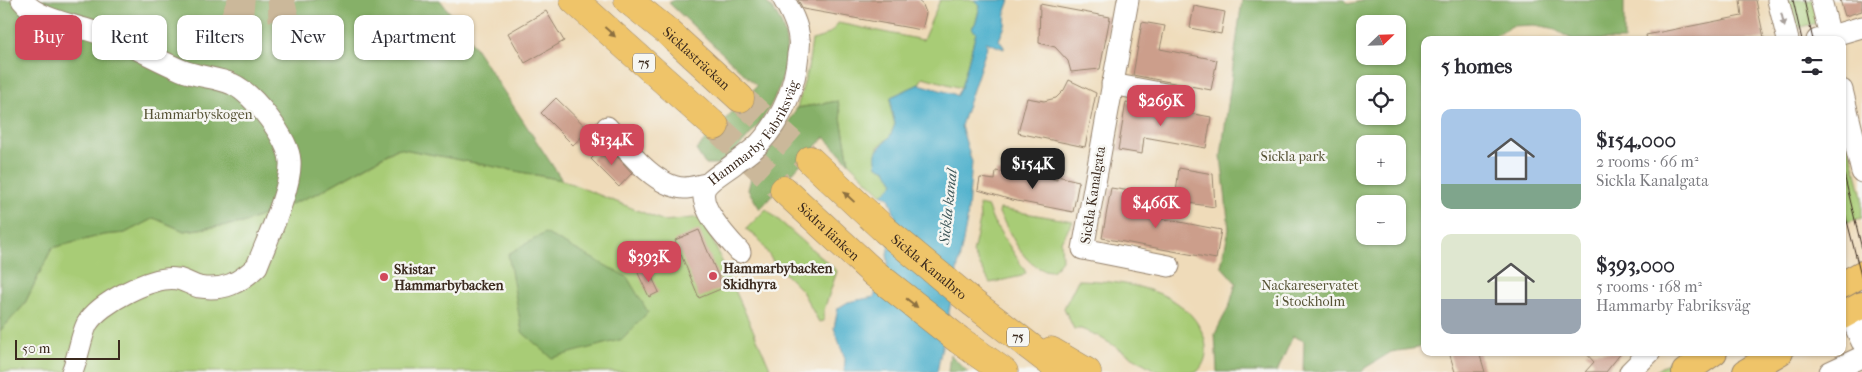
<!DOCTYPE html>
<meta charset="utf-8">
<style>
body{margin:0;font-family:"IM FELL French Canon",serif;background:#f7f7f7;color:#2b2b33;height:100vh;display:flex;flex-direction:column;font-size:19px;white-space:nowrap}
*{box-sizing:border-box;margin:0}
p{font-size:16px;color:#7c7c81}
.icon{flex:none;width:28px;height:28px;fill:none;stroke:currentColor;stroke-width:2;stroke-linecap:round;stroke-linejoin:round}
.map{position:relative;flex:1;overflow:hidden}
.sheet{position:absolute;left:1421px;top:36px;width:425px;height:320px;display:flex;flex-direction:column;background:#fff;border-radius:10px;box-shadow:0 1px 4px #0004}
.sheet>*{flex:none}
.top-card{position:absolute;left:15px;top:15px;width:475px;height:45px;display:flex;gap:10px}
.needle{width:32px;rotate:67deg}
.controls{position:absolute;left:1356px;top:15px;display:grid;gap:10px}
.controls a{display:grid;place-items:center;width:50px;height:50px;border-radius:10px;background:#fff;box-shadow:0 1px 4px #0004;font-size:25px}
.scale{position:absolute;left:15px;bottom:12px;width:105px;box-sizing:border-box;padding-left:5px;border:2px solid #3b2a1e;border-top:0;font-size:14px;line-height:18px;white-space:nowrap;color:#3b2a1e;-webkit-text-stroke:4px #f6f6f2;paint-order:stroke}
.price{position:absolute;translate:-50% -42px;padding:0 11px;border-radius:10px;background:#d1495b;color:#fff;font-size:16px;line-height:32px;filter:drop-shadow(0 1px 2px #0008)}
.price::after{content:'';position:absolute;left:50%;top:30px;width:15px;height:11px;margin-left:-8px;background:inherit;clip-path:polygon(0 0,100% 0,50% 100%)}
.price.on{background:#222;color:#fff}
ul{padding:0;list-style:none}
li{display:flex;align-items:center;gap:15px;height:125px;padding:0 20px}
li span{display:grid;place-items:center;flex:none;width:140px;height:100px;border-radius:10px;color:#555}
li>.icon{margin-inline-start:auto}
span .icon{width:60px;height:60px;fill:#fffc;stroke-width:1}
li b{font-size:21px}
h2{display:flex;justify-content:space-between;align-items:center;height:60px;padding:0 20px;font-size:21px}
.pill{padding:0 18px;border-radius:10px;background:#fff;box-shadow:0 1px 4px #0004;font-size:18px;line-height:45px}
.pill.on{background:#d1495b;color:#fff}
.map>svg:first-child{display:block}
.green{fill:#a8cc76;stroke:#727b4a}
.forest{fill:#86b067;stroke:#606d42;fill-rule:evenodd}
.water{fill:#4db0cc;stroke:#446d75}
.building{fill:#cc9e8b}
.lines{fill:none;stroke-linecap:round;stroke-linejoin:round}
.highway-tunnel{stroke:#cbb89a;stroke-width:28;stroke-dasharray:28 14;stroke-linecap:butt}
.minor-casing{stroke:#95826c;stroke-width:23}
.major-casing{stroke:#95826c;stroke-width:28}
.highway-casing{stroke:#95826c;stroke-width:29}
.minor{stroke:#fff;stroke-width:21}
.major{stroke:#efc469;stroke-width:26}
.highway{stroke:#efc469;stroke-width:28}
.tram{stroke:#3b2a1e;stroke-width:1}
.oneway{fill:#a79f9a}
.oneway2{fill:#8c6f40}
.poi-dot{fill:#d1495b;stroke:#f6f6f2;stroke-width:2}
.labels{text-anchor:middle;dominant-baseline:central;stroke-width:5;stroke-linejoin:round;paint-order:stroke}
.shield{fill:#f6f6f2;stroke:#73675e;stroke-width:1}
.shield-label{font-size:12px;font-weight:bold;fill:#3b2a1e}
.street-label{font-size:14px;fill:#3b2a1e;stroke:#f6f6f2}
.park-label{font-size:14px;fill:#565234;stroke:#f6f6f2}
.poi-label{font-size:14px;font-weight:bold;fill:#3b2a1e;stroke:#f6f6f2;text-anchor:start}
.water-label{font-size:15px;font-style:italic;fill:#41595b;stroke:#f6f6f2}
</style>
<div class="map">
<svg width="1862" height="372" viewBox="0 0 1862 372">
<rect width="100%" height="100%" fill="#f6f6f2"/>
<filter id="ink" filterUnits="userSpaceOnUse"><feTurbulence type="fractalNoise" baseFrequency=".02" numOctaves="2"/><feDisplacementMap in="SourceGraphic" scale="10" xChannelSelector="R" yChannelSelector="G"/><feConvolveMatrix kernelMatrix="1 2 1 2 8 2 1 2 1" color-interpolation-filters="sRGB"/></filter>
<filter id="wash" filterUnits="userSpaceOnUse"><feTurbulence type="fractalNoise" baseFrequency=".0096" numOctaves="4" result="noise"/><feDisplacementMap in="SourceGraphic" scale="20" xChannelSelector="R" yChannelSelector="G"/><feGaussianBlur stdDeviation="1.12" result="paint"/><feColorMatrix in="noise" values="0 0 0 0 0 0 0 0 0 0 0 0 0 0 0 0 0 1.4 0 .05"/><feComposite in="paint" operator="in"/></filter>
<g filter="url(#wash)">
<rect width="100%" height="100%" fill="#efdbb9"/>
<path class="green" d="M940,0H974L980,6L976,22L972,28L976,33L961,88L923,77L919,84L891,97V109L895,124L890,137L878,147V166L886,170L894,183L882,195L849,163L838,101L797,108L808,68L812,40C825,37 831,34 838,23L923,40Z
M1781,0H1816L1821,22L1788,30Z
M1842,117L1862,197V218L1843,223Z
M399,148L562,180L664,221L702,217L772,372H0V331L24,305L52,248L103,235L125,233L154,218L184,231L243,223L316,194Z
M979,205L988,207L992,219L1024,269L1026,273L1022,276L990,283L973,253L980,220Z
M766,209L837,271L824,310V321L819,322L802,291L774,263L758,238L746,229Z
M1000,209L1073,221L1061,241L1062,260L1053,271C1025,272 1012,235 999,213Z
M1078,280C1122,281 1187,288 1204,337C1208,350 1207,362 1197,372H1158L1096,335L1081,329H1074L1064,308Z
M1682,353H1686L1690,357L1669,372H1654Z"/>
<path class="forest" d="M0,0H440L464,31L562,180L398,148L316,194L243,223L184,231L154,218L125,233L103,235L52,248L24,305L0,331Z
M674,0H764C806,38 782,98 750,135C741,146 729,155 719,164H705L696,150L757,86L669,3Z
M1242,0H1344L1348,4L1365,0H1624V40H1573L1552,28L1534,25L1512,26L1488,40H1425V345L1418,348L1391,352L1365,368L1362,372H1303L1304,341L1293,336L1277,372H1217V371L1215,334L1230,304L1236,283L1221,266L1229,229L1221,156ZM1365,24H1398V56H1365ZM1365,84H1398V116H1365ZM1365,144H1398V176H1365ZM1365,204H1398V236H1365Z
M838,101L849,163L825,137L760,209L748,190L753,170L779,139L797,108Z
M545,233L627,277L648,312L623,339L552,358L522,332L508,254Z
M950,354L968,372H948Z"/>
<path class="water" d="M974,0H1010L1006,11L1005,26L999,40L1004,47V49L986,42L987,47L961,126L972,162L967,221L937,372H844L845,359L834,328L838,308L848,302L874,297L888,263L887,254L895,216L889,197L882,195L894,183L886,170L877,166C873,150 878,150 888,139C891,135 893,129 895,124L891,109V97L919,84L954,94L956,96L961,88L976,33L972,28L976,22L980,6Z"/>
<g id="blocks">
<path class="building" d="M798,0H917L923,5L926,13L922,30L803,9Z
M1740,0H1756L1764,38L1753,40H1647L1646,35L1742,16Z
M1840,0H1862V11L1845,16Z
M1040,4L1110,17L1100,69L1071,72L1068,61L1055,47L1039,43Z
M1194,6L1225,12L1221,34L1190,28Z
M546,11L564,41L525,63L508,33Z
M1142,22L1165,26L1160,49L1217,60L1211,90L1133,75Z
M1069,80L1096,93L1085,147L1018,133L1027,98L1044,101L1056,98L1064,90Z
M556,98L589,130L573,145L541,113Z
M1126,102L1211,117L1206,148L1144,137L1142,154L1118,150Z
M606,144L632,173L619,187L591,159Z
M1179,168L1213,174L1215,207L1175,201Z
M996,171L1033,178L1034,174L1057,180V176L1079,181L1073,212L1012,200L978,190L980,178L995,180Z
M1111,188L1137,192L1133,213L1221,230L1216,259L1102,238Z
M699,230L723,288L699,298L675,240Z
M648,269L659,292L649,297L638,273Z
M1449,352H1479L1485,372H1455Z
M1585,352H1622L1606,372H1585L1594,362Z"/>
</g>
</g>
<g filter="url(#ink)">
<use href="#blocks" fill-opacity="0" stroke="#95826c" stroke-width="1"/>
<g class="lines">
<path class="highway-tunnel" d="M227,0C252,11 281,9 306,0
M740,98L810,160
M715,126L784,190"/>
<g class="minor-casing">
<g id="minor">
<path d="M22,0C36,19 75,25 98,33C127,42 153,58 181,70C197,77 217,77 232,84C253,93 289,139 290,161C292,187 267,240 257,266C240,283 224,291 199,287C191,285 185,280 177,279C153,275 99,303 87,324C81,336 78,358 72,372"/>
<path d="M1128,0L1083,249L1169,266"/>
<path d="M1778,0L1788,40"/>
<path d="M1821,0L1831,40"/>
<path d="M1817,40L1862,27"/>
<path d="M1112,84L1181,97"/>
<path d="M1842,90L1862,172"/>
<path d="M607,127C625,147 654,187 684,188C691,188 700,185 707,184"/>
<path id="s1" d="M740,252C728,239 700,210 704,191C706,181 727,170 735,163C743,157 752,151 759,144C782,119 795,88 798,54C799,50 800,44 799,39C798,25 791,12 784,0"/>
<path d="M1849,313L1862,342"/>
<path d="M1630,372L1650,352"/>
<path d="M1830,372L1862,357"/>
</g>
</g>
<g class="major-casing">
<path id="major" d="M1842,285L1862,274
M1842,316L1862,305
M1685,372L1714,352
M1746,372L1780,352"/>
</g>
<g class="highway-casing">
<g id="highway">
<path d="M574,0L715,126"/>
<path id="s2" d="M628,0L668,32L740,98"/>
<path id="s3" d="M810,160L885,230L973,303L1063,372"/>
<path id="s4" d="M784,190L874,273L959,340L1004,372"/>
<path d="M1051,351L1087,372"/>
</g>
</g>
<use href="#minor" class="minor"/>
<use href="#major" class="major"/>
<use href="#highway" class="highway"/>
<path class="tram" d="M1793,0L1802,40
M1804,0L1813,40
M1842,166L1862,249
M1842,201L1862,280"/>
</g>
<defs><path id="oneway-solid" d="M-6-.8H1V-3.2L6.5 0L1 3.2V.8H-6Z" transform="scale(1.25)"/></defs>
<use class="oneway" href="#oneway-solid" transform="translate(1783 20) rotate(76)"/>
<g class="oneway2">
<use href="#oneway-solid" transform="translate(610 32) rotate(42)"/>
<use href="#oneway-solid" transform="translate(849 197) rotate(-137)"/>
<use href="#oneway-solid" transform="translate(912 303) rotate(38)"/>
</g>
</g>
<g class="poi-dot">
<circle cx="713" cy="276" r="5"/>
<circle cx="384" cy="277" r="5"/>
</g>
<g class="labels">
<g class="shield">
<rect x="633" y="53.5" width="22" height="19" rx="4"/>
<rect x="1007" y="327.5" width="22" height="19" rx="4"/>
</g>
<g class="shield-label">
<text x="644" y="63">75</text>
<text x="1018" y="337">75</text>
</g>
<g class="street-label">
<text stroke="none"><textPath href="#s2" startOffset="90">Sicklasträckan</textPath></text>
<text stroke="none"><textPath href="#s1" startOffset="151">Hammarby Fabriksväg</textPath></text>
<text transform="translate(1093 195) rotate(-81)">Sickla Kanalgata</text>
<text stroke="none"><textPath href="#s4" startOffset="61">Södra länken</textPath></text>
<text stroke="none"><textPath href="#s3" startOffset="160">Sickla Kanalbro</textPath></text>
</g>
<g class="park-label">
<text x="198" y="114">Hammarbyskogen</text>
<text x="1293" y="156">Sickla park</text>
<text x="1310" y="285">Nackareservatet<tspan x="1310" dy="16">i Stockholm</tspan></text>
</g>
<g class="poi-label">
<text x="723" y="268">Hammarbybacken<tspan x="723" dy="16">Skidhyra</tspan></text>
<text x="394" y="269">Skistar<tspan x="394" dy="16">Hammarbybacken</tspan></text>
</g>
<g class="water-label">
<text transform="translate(948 207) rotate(-84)">Sickla kanal</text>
</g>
</g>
</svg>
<div class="controls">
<a><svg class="needle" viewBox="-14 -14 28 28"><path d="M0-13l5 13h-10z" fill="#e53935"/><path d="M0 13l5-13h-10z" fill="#7c7c81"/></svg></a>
<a><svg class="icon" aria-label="locate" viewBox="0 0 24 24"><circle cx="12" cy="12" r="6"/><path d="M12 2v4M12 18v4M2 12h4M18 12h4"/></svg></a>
<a>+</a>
<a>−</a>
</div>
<div class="scale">50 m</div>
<b class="price" style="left:1161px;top:127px">$269K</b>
<b class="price" style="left:612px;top:166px">$134K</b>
<b class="price on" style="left:1033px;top:190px">$154K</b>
<b class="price" style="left:1156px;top:229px">$466K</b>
<b class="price" style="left:649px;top:283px">$393K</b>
<div class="top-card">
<a class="pill on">Buy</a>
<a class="pill">Rent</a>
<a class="pill">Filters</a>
<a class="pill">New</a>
<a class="pill">Apartment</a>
</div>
<section class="sheet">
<h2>5 homes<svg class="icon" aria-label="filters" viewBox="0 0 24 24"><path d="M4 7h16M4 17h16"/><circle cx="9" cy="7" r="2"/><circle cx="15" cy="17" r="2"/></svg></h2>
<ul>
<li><span style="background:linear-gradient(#a9c7e8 75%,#7fa58c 0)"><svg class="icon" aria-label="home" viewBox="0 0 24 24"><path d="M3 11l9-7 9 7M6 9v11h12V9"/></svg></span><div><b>$154,000</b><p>2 rooms · 66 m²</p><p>Sickla Kanalgata</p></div></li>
<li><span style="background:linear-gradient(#dfe7d0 65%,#9aa5b1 0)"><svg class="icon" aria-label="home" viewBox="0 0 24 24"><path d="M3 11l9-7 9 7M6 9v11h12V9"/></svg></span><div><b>$393,000</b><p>5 rooms · 168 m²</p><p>Hammarby Fabriksväg</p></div></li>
</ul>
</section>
</div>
